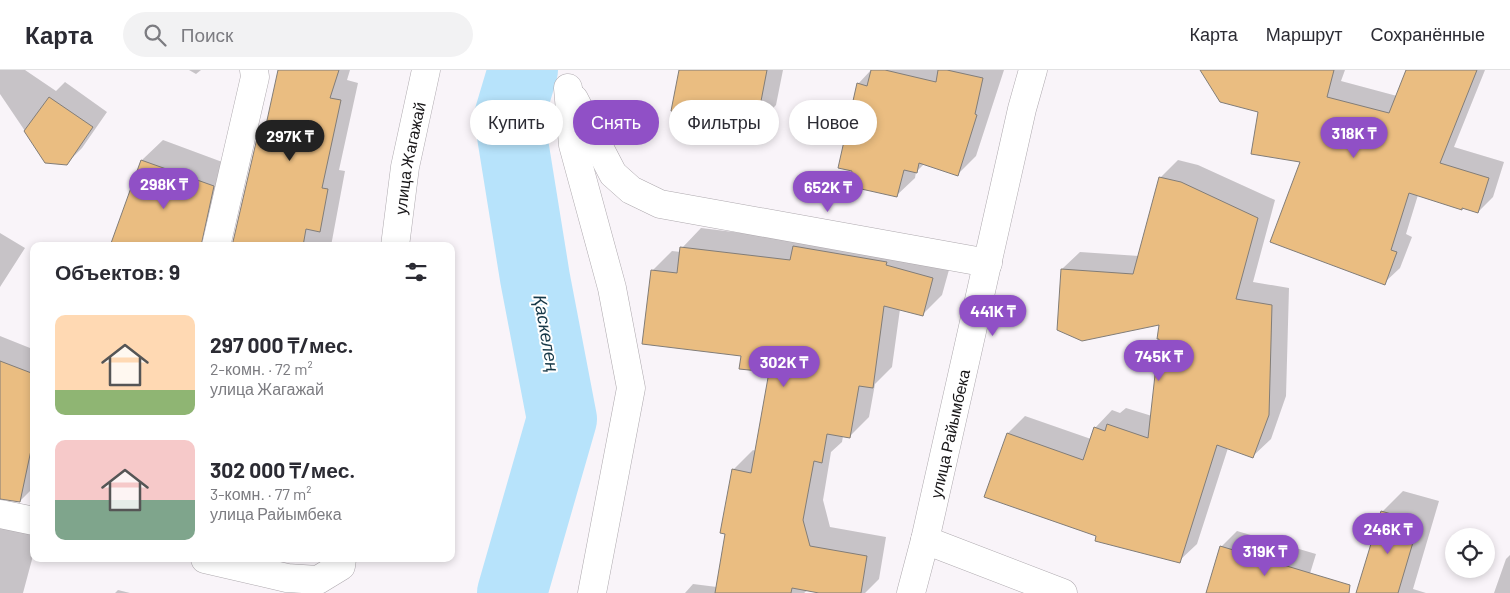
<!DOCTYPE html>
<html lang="ru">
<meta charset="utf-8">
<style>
body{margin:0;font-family:Barlow,sans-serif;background:#f2f2f3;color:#2b2b33;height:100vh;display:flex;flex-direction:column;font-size:19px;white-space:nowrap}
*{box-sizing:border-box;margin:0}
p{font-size:16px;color:#7c7c81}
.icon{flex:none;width:28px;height:28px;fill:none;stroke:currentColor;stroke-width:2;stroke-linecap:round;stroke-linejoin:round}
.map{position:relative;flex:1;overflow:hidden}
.panel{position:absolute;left:30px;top:172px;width:425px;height:320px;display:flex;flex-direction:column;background:#fff;border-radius:10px;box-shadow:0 2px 8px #0003}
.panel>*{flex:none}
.banner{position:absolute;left:470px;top:30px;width:475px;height:45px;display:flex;gap:10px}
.fabs{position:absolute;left:1445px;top:458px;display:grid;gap:10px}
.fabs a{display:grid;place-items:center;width:50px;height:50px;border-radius:50%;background:#fff;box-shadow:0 2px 8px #0003;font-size:25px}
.price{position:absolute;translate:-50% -42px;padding:0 11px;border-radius:18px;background:#9050c6;color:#fff;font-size:16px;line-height:32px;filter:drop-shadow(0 1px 2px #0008)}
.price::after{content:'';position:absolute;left:50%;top:30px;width:15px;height:11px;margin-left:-8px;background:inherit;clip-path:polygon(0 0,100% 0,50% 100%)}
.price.current{background:#222;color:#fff}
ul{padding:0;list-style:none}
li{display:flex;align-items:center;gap:15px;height:125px;padding:0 25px}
li span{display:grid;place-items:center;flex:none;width:140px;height:100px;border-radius:10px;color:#555}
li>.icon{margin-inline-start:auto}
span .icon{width:60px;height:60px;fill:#fffc;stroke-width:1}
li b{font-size:21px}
h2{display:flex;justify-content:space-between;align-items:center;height:60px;padding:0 25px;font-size:21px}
.tag{padding:0 18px;border-radius:22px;background:#fff;box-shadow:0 2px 8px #0003;font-size:18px;line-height:45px}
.tag.current{background:#9050c6;color:#fff}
header{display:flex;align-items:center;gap:30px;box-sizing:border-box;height:70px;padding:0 25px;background:#fff;border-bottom:1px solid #e1e1e2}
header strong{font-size:24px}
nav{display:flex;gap:28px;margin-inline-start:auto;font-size:18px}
.search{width:350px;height:45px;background:#f2f2f3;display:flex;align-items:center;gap:12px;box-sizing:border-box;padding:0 18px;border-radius:28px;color:#7c7c81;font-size:19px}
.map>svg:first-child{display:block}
.shadow{fill:#0003}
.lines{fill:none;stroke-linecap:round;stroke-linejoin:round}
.river{stroke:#b7e3fb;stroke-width:70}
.building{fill:#eabd81;stroke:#827d78}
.minor-casing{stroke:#aea9ae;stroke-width:29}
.tertiary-casing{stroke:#aea9ae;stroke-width:29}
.minor{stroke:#fff;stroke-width:28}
.tertiary{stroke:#fff;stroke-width:28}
.labels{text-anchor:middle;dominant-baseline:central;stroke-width:4;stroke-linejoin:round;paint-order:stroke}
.street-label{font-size:16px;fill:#171517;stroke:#fff}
.water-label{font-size:18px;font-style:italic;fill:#163848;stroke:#fff}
</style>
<header>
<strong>Карта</strong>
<div class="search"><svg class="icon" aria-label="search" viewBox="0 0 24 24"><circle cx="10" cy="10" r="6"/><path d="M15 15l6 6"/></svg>Поиск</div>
<nav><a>Карта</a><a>Маршрут</a><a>Сохранённые</a></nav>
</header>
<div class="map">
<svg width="1510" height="523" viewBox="0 0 1510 523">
<rect width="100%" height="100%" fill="#f9f4f9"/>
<path class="shadow" d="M0,0H25L56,21L65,12L107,42L82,78L67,93L46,92L0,24Z
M189,0H201L196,4Z
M279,0H350L347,10L358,13L339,100L345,101L331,176H245L265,62Z
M681,0H783L776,35L756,56Z
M871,0H1004L976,86L958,104L925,93L916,102L915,108L897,125L858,14Z
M1209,0H1345L1341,11L1397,26L1408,0H1485L1454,77L1504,92L1493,127L1478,142L1463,137L1461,139L1418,125L1406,164L1412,167L1400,198L1384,213L1302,91L1260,41Z
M163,70L233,96L210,176H125L113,171L142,90Z
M1178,90L1198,95L1275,130L1253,212L1289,218L1286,326L1271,369L1253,386L1228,378L1197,474L1179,491L1097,465L1008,363L1025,346L1091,369L1095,358L1112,340L1120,343L1126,338L1152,346L1161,268L1160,253L1062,199L1080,182L1139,186L1160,108Z
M701,158L952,189L942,225L922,245L900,239L892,297L875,314L869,347L849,367L843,366L842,372L831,382L823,430L830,457L886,467L879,509L865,523H826L808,520L804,523H685L693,514L717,517L727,463L733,400L753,380L756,381L770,301L743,284L652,201L672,181L681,182L682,178Z
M0,163L25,178L0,217Z
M0,266L30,278L34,269V417L20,431L3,427V431L34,464V482L23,523H0Z
M1403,421L1439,431L1413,519L1426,523H1357L1382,442Z
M1237,461L1316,484L1304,523H1207L1221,477Z
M1510,478V523H1494L1506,489L1510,485Z
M118,520L130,523H115Z"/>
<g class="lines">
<path class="river" d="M512,523L562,349L535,208L509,47L523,0"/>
</g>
<path class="building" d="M278,0H339L330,28L341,30L322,118L328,119L320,162L306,159L303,176H232L258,64H264Z
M679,0H767L756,57L671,41Z
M871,0H885L936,12L938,0H947L983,8L975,44L977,45L958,106L919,93L917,103L904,100L897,127L848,116L852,101L838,98L857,13L867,16Z
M1200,0H1334L1327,27L1389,43L1406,0H1477L1440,93L1489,108L1478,143L1462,138V140L1409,123L1391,180L1397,182L1385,215L1270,172L1300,92L1251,84L1258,42L1220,32Z
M49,27L93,57L67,95L45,93L24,61Z
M141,90L214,116L201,176H110Z
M1159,107L1181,112L1258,148L1236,229L1272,235L1269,345L1253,388L1217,375L1180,493L1095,471L1096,466L984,427L1007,363L1083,390L1094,357L1105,361L1107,354L1148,368L1159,269H1157L1159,255L1082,271L1057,260L1061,199L1133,204Z
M793,176L887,192L886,195L933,208L923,246L884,236L873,318L859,316L850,368L827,364L822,393L814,391L803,450L810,476L867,486L861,523H819L792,518L791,523H715L725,464L720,463L732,399L751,403L769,302L739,299L741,286L642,274L651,200L677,203L680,177L790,190Z
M0,291L34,304V366L20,432L0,429Z
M1381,441L1419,452L1398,523H1356Z
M1220,476L1350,515L1349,523H1206Z"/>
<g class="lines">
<g class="minor-casing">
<g id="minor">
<path d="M568,18L573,75L612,218L631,318L592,523"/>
<path d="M574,29L613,104L631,120L660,134L988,193"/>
<path d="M216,176L255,7L254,0"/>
<path id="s1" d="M395,176L405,97L426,0"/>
<path d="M0,444L34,451"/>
<path d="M925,470L1063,523"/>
<path d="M205,489L287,508L318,510L341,496L342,489"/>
</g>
</g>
<g class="tertiary-casing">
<g id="tertiary">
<path id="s2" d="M911,523L925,470L1022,39L1033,0"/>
</g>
</g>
<use href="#minor" class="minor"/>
<use href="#tertiary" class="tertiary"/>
</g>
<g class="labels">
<g class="street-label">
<text stroke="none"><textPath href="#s1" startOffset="89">улица Жагажай</textPath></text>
<text stroke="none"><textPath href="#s2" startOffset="164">улица Райымбека</textPath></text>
</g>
<g class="water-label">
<text transform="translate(547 263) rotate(80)">Қаскелең</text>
</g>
</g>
</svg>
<div class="fabs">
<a><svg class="icon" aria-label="locate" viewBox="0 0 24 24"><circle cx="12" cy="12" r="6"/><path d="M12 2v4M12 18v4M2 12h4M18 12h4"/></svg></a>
</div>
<b class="price" style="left:1354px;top:89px">318K ₸</b>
<b class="price current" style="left:290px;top:92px">297K ₸</b>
<b class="price" style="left:164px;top:140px">298K ₸</b>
<b class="price" style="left:828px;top:143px">652K ₸</b>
<b class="price" style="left:993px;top:267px">441K ₸</b>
<b class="price" style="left:1159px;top:312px">745K ₸</b>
<b class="price" style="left:784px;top:318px">302K ₸</b>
<b class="price" style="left:1388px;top:485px">246K ₸</b>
<b class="price" style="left:1265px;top:507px">319K ₸</b>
<div class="banner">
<a class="tag">Купить</a>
<a class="tag current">Снять</a>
<a class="tag">Фильтры</a>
<a class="tag">Новое</a>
</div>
<section class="panel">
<h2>Объектов: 9<svg class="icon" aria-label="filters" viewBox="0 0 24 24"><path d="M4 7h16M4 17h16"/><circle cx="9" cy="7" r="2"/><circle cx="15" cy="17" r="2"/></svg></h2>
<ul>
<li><span style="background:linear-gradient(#ffd9b3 75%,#8fb573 0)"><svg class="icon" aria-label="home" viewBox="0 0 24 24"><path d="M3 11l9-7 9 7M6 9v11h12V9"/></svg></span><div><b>297 000 ₸/мес.</b><p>2-комн. · 72 m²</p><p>улица Жагажай</p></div></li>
<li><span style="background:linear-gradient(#f6c9c9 60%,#7fa58c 0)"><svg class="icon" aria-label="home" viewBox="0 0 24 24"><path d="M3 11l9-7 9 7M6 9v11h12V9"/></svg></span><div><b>302 000 ₸/мес.</b><p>3-комн. · 77 m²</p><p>улица Райымбека</p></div></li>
</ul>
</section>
</div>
